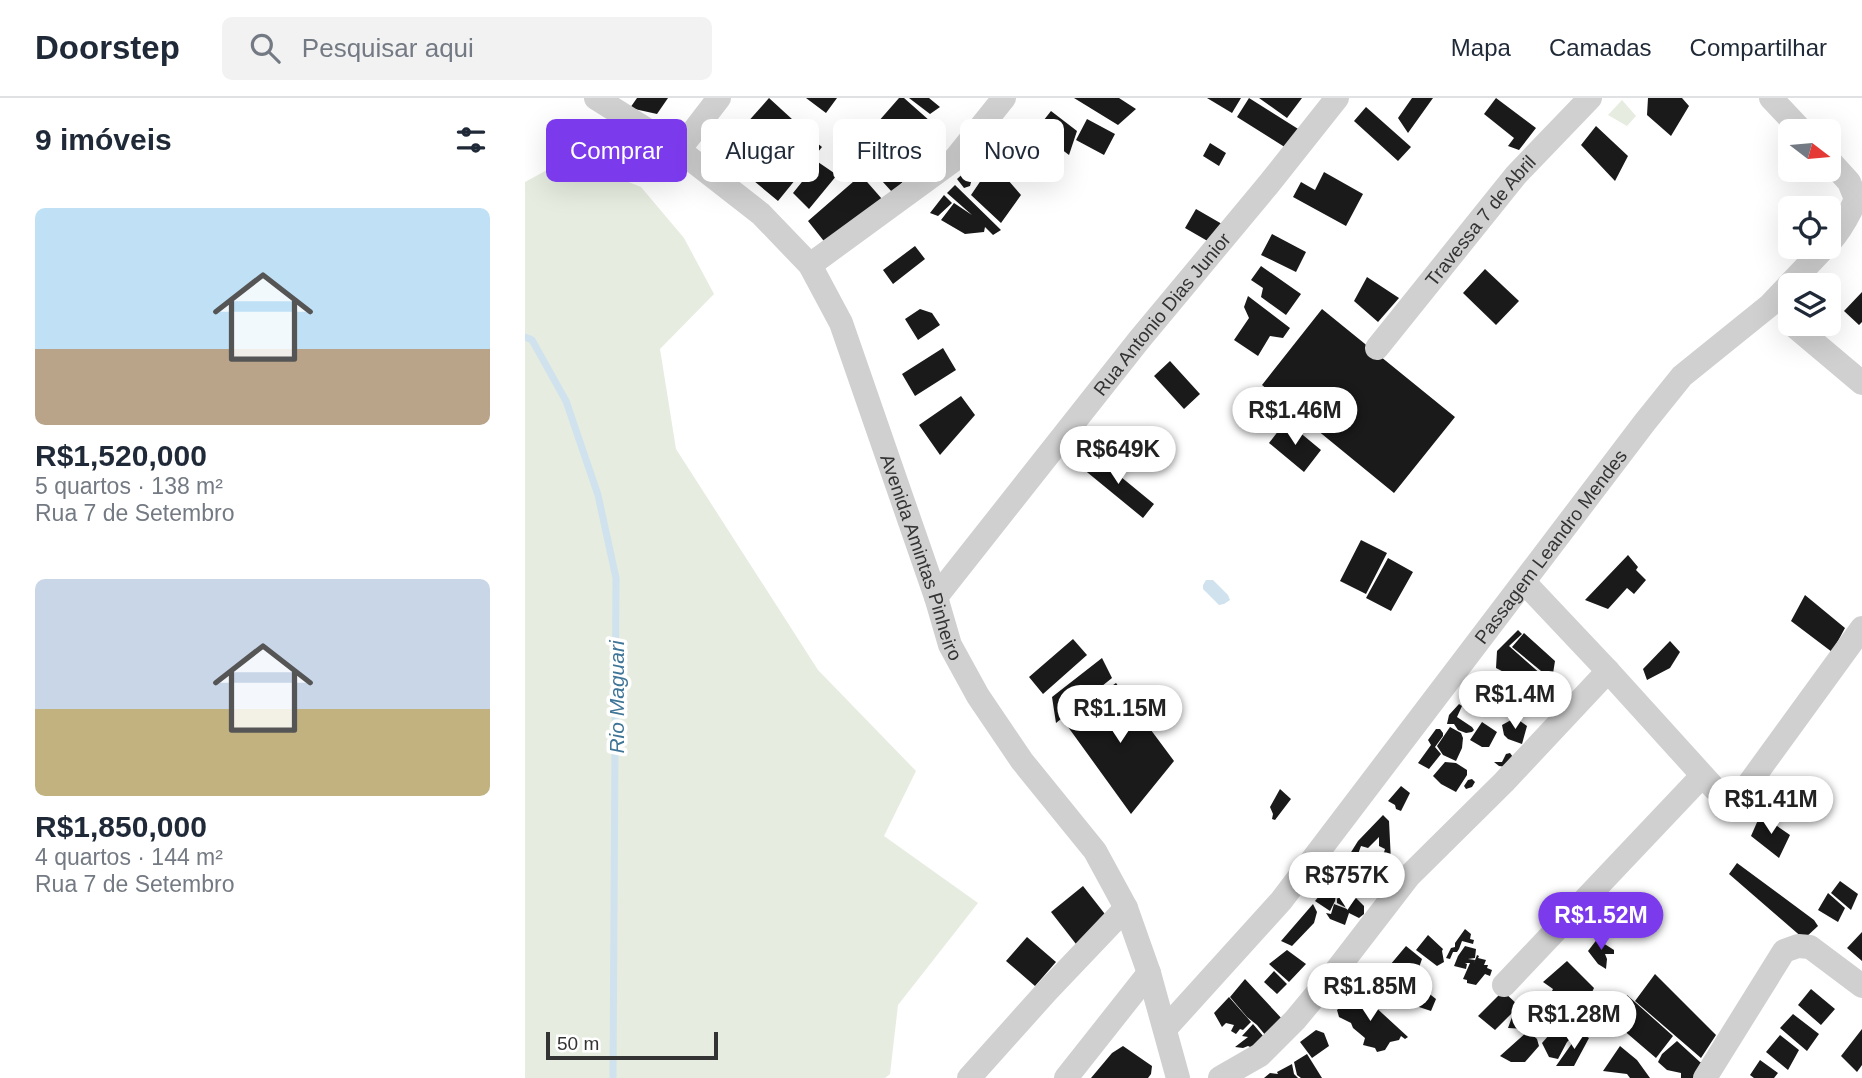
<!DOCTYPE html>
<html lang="pt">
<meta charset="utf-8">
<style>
body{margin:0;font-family:Helvetica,sans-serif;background:#f2f2f3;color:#1f2937;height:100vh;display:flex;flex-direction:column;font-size:26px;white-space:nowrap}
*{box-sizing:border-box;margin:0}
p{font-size:23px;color:#747a83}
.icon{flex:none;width:38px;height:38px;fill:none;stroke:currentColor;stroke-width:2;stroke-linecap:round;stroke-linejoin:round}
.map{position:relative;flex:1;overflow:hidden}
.sheet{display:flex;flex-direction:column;background:#fff;width:525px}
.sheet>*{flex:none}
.guide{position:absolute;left:21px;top:21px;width:665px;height:63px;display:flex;gap:14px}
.needle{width:46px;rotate:106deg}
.controls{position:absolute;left:1253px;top:21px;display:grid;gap:14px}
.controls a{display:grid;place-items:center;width:63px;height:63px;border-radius:10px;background:#fff;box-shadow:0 7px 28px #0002;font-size:35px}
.scale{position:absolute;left:21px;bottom:18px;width:172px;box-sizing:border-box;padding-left:7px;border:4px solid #333;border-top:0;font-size:19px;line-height:24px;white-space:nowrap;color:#333;-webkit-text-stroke:5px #fff;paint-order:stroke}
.price{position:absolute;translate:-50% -60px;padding:0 16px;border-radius:24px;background:#fff;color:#222;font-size:23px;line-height:46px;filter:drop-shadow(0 2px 4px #0008)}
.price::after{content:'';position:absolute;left:50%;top:42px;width:21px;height:16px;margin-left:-10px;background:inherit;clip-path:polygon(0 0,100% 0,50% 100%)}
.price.current{background:#7c3aed;color:#fff}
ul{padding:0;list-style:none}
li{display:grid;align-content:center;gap:14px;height:371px;padding:0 35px}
li span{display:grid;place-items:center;height:217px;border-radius:10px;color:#555}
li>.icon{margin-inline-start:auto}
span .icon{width:126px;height:126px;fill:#fffc;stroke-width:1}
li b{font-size:30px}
h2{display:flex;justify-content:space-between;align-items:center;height:84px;padding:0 35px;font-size:30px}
.tag{padding:0 24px;border-radius:10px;background:#fff;box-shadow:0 7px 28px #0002;font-size:24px;line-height:63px}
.tag.current{background:#7c3aed;color:#fff}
header{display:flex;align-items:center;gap:42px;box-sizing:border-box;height:98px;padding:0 35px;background:#fff;border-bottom:2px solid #e0e1e3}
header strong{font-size:33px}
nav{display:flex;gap:38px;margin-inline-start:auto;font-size:24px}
.search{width:490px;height:63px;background:#f2f2f3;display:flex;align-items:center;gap:18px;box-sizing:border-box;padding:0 24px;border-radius:10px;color:#747a83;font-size:26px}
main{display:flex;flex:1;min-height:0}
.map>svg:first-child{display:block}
.green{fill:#e6ecdf}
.water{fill:#cfe2ee}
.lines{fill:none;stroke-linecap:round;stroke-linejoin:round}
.stream{stroke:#cfe2ee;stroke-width:7}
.building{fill:#1a1a1a}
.minor{stroke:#d0d0d0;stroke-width:24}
.labels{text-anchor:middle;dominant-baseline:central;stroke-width:7;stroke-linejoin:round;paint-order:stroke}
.street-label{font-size:19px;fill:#333;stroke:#fff}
.water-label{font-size:21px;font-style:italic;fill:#3f7597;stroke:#fff}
</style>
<header>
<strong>Doorstep</strong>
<div class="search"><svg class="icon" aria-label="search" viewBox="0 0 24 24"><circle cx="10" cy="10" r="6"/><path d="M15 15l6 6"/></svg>Pesquisar aqui</div>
<nav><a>Mapa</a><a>Camadas</a><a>Compartilhar</a></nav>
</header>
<main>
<section class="sheet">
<h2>9 imóveis<svg class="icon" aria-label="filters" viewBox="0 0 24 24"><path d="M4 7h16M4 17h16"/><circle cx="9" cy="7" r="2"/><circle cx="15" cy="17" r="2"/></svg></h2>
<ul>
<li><span style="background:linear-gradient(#bfe0f5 65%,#b9a48a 0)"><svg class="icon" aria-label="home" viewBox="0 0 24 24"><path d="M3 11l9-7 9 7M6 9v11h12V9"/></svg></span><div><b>R$1,520,000</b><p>5 quartos · 138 m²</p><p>Rua 7 de Setembro</p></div></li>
<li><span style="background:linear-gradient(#c9d6e8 60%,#c2b280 0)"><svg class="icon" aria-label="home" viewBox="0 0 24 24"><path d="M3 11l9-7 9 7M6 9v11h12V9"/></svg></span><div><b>R$1,850,000</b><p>4 quartos · 144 m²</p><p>Rua 7 de Setembro</p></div></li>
</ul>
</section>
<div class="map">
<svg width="1337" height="980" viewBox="0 0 1337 980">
<rect width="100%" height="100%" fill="#fff"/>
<path class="green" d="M1097,2L1111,18L1102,28L1083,17Z
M44,60L116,89L159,140L189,196L135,251L151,351L293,572L391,673L359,738L453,805L373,907L365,976L360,980H0V84Z"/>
<path class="water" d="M681,482H688L703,497L705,502L699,506L694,507L678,491V487Z"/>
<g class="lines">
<path class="stream" d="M0,239L7,242L41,303L73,397L91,480L88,980"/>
</g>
<path class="building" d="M112,0H143L132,16L105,10Z
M244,0L268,22L229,67L204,45Z
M281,0H312L301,15Z
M374,0H379L414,31L391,57L353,24Z
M384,0H404L415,9L405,16Z
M549,0H594L611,11L593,27Z
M682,0H716L707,15Z
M724,0L778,34L766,53L712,19Z
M734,0H777L762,20Z
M887,0H908L883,35L873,20Z
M971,0L1011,30L994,52L983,48L989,40L959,16Z
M1123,0H1157L1164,8L1146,38L1122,17Z
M841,9L886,49L873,63L829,23Z
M526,13L552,33L544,57L511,32Z
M562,21L590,36L579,57L551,42Z
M1071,28L1103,58L1090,83L1056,47Z
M272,29L297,49L253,103L229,83Z
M355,31L392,71L367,94L339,63Z
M498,41L515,53L505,67L488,54Z
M685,45L701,55L694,68L678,58Z
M455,60L458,65L449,73L445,88L439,90L432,81Z
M293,64L312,77L284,111L268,95Z
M465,69L483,82L496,97L476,125L446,97Z
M799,74L838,96L821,128L768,99L776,84L790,92Z
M336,77L357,101L302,147L283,123Z
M430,87L476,132L468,137L460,129L459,134L440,136L416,122L429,105L447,117L422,95Z
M419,97L427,105L413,118L405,115Z
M671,111L697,126L686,145L660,130Z
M747,136L781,154L771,174L736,157Z
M390,148L400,161L368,186L358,172Z
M736,168L776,196L761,217L736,199L738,190L726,182Z
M960,171L994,203L971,227L938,195Z
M842,179L874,200L853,224L829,203Z
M1337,194V224L1334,227L1319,213Z
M723,198L765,230L758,240L745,238L733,258L709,242L724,220L719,209Z
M395,211L407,215L415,227L393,242L380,221Z
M797,211L930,319L869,395L737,287Z
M418,250L431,272L390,298L377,276Z
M645,263L675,296L659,311L629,278Z
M436,298L450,317L415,357L394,327Z
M761,323L796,352L779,374L744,345Z
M568,356L629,406L618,420L557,370Z
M836,442L862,455L841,496L815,483Z
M1103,457L1113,469L1111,472L1121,482L1109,496L1102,490L1083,511L1060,502Z
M863,460L888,474L866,513L841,500Z
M1280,497L1320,530L1307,554L1266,523Z
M993,532L997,536L984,548L1025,584L1019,595L971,570L972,553Z
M999,535L1030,563L1027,582L987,549Z
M548,541L562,557L518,596L504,579Z
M1145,543L1155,554L1145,570L1122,582L1118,571Z
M577,560L587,580L531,625L527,599Z
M591,585L649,663L606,716L538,622Z
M934,606L937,608L932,619L947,629L949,632L947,634L941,635L933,632L929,626H922L924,617Z
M986,622L995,623L1002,628L997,646L983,641L979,637L977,627Z
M957,624L972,634L964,649H957L945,642Z
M925,629L936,635L938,640L937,650L931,663L918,657L912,648Z
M911,631H915L918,635V638L910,649L916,656L904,671L893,665L906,647L903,642Z
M985,655L988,659L981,669L974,668L969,664H977L981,656Z
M920,664L931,665L942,672V677L931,694L916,686L908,678Z
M947,681L950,684L947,689L941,691L939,688L943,682Z
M876,688L885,695L876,713L871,711L870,707L863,703Z
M755,691L766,701L750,722L747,721L748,716L745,709Z
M858,717L864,723L866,763L858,758L860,751L854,748V739L843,750L836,748L829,767L833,771L838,767V772L832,779L824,771L818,767L833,743Z
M1242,721L1265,737L1254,760L1226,738L1233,722Z
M1212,765L1289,822L1293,828L1279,841L1204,776Z
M823,776L834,785V791L820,809L812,805V801L820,792L815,785Z
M808,781L814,789L811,794L810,803L805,813L790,803Z
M1315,783L1333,796L1326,812L1306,795Z
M558,788L583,820L551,846L526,814Z
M1303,795L1320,810L1313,824L1293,812Z
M831,800L839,808V816L834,820L824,815L820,827L805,821L801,815L806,816L809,806L822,811Z
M788,806L792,814L789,825L767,848L756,843Z
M940,831L946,836L945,841L949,842L948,846L937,843L934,851L932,854H928L925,861L921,860L926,850L930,849V845Z
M1337,834V863L1322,850Z
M903,837L918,851L917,853L919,864L912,868L891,852Z
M502,839L531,864L510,888L481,863Z
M1077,839L1079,840L1078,845L1089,852V856H1080L1082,861L1081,871L1073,866L1063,853L1073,840Z
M881,848L897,861L891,878L878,875L911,901L906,913L888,907L855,879Z
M940,848L951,851L950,860L943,861L950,862L949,865L952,857L954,858L953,860L961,862L959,867H963L962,870L967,872L965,878L960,876L951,887L942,885V882L938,881L945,865H940L942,866L941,871L929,868L933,858Z
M762,852L781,866L764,884L744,866Z
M1042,863L1069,890L1062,905L1055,908L1050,915L1058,923L1055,927L1045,923L1036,915L1041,911L1032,908L1024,899L1028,891L1018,884Z
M749,873L762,886L752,896L739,884Z
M1130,876L1191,937L1176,960L1110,903Z
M720,881L759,923L741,938L732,927L722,919L705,899Z
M1286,891L1310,911L1296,927L1273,907Z
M833,893L883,939L880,941L876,938L874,942L865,944L860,952L852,954L850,950L838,947L840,940L828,930L826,925L814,919L812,912Z
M978,893L994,908L970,932L953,918Z
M1011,895L1018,900L1022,910L1002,931L983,930L987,919Z
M1102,897L1148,938L1131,960L1083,919Z
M704,899L726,924L718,932L715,931L711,936L706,933L709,927L701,925L697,929L689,915Z
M1268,916L1294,936L1282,953L1255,930Z
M1038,921L1053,933L1042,944L1033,961L1024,959L1017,945Z
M728,926L739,939L732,952L723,948L718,950L710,949L723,939L717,938Z
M1337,931V967L1332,974L1316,958Z
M791,932L799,935L804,948L787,960L775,944Z
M1003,933L1012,941L1014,948L1000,964H986L975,958Z
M1055,934L1064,940L1049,968H1031Z
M1255,937L1274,952L1263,972L1241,954Z
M1152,943L1175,964L1184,967L1175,980H1156V975L1142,972L1133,964L1137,956Z
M598,948L627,968L626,976L623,980H566L587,955Z
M1095,948L1112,962L1125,980H1105L1102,976L1078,973Z
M782,956L797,980H776L772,977L769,964Z
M1235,962L1253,975L1249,980H1229L1225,977Z
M767,966L769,976L773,980H739L745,975L753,976L752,974Z"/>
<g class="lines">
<g class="minor">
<path id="s1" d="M71,0L154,52L236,116L285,167L316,225L411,499L425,547L453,598L497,663L570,753L601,810L624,875L653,980"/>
<path d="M1246,0L1277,33"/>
<path d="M154,52L194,0"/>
<path d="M1304,62L1324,84L1331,101C1324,117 1316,132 1304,145"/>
<path d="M285,167L430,61L479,0"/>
<path d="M1267,226L1337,285"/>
<path id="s2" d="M852,250L991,77L1065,0"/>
<path d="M999,484L1083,573L1190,691L1205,701L1223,687L1337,530"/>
<path id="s3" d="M411,499L614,242L743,87L812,0"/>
<path d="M979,887L1177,678"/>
<path id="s4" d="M640,931L756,803L1120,324L1157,278L1245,207L1300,149"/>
<path d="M444,980L522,893L601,810"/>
<path d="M541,980L624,875"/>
<path d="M695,980L735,957L770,922L810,874L884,778L979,684L1083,573"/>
<path d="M1180,980L1259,853L1273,848L1285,849L1337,888"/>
</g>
</g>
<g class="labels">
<g class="street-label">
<text stroke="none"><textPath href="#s2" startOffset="164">Travessa 7 de Abril</textPath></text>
<text stroke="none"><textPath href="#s3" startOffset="362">Rua Antonio Dias Junior</textPath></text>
<text stroke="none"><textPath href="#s4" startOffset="618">Passagem Leandro Mendes</textPath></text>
<text stroke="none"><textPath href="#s1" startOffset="586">Avenida Amintas Pinheiro</textPath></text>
</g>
<g class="water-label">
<text transform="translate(91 599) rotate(-90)">Rio Maguari</text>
</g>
</g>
</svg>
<div class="controls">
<a><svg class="needle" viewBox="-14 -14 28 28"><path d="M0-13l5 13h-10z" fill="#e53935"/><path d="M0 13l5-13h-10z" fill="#747a83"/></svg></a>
<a><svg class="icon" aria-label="locate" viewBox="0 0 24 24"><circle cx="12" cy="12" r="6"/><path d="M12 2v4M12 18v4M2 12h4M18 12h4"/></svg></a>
<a><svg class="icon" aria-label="layers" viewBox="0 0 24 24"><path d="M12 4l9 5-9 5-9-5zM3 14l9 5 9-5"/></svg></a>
</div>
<div class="scale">50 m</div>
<b class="price" style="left:770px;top:349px">R$1.46M</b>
<b class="price" style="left:593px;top:388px">R$649K</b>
<b class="price" style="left:990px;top:633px">R$1.4M</b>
<b class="price" style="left:595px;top:647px">R$1.15M</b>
<b class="price" style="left:1246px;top:738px">R$1.41M</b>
<b class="price" style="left:822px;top:814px">R$757K</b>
<b class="price current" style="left:1076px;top:854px">R$1.52M</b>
<b class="price" style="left:845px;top:925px">R$1.85M</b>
<b class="price" style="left:1049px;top:953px">R$1.28M</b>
<div class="guide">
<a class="tag current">Comprar</a>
<a class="tag">Alugar</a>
<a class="tag">Filtros</a>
<a class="tag">Novo</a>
</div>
</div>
</main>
